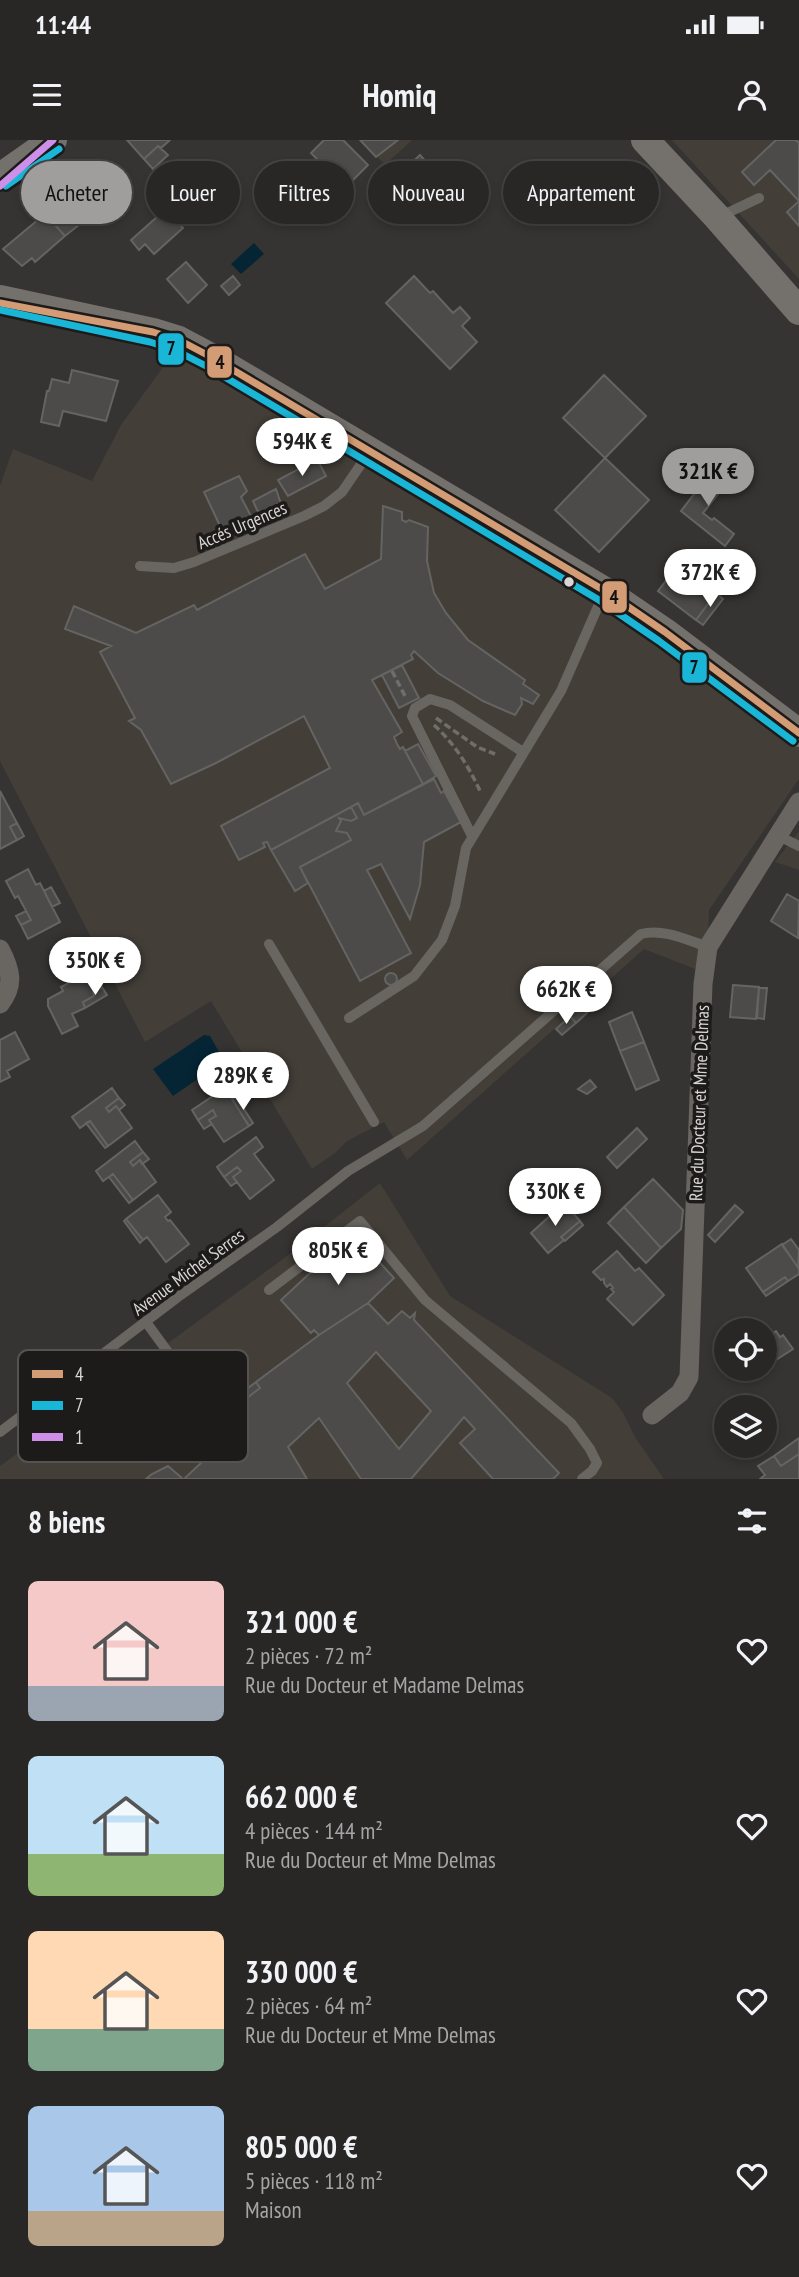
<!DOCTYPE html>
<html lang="fr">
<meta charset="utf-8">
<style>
body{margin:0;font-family:"PT Sans Narrow",sans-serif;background:#302f2e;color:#f1f3f6;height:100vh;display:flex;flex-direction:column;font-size:26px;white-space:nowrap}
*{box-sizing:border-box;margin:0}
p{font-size:23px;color:#a5a5a7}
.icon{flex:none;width:38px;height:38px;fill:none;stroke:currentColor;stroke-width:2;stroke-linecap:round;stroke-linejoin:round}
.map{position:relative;height:1339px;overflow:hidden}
.panel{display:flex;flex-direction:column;background:#282726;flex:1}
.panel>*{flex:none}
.guide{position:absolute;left:21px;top:21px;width:758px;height:63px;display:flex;gap:14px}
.fabs{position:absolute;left:714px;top:1178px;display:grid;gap:14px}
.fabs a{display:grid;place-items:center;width:63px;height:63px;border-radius:50%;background:#282726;box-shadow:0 4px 10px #0003,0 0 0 2px #444443;font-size:35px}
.price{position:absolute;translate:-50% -60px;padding:0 16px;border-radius:24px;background:#fff;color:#222;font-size:23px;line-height:46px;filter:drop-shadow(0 2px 4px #0008)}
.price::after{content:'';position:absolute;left:50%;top:42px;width:21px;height:16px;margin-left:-10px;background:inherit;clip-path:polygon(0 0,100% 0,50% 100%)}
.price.current{background:#a09e9d;color:#111}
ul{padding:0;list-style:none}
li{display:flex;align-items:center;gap:21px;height:175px;padding:0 28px}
li span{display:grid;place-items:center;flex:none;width:196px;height:140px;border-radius:10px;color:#555}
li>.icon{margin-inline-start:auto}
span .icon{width:84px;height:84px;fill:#fffc;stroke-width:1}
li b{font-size:30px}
h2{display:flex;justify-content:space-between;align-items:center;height:84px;padding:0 28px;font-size:30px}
.pill{padding:0 24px;border-radius:32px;background:#282726;box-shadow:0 4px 10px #0003,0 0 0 2px #444443;font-size:24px;line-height:63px}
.pill.current{background:#a09e9d;color:#111}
.status{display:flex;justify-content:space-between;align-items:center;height:49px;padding:0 35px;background:#282726;direction:ltr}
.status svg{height:19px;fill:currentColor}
header{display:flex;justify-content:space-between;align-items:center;height:91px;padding:0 28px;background:#282726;font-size:32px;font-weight:700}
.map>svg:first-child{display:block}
.built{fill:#433e38}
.water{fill:#052535}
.building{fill:#4c4b4a;stroke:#646462;stroke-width:2;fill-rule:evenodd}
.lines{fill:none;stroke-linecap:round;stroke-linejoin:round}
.path{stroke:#706e6b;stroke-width:3.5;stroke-dasharray:7 3.5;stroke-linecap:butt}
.lane{stroke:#696561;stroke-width:10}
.street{stroke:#696561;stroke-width:19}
.secondary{stroke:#74706b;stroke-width:28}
.bus-1-casing{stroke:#1c1b1a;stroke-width:12}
.bus-2-casing{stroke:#1c1b1a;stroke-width:12}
.bus-3-casing{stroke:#1c1b1a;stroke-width:12}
.bus-1{stroke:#d39c74;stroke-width:7}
.bus-2{stroke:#1ab6d8;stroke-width:7}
.bus-3{stroke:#ce8fe9;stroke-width:7}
.bus-dot{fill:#d9d7d6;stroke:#1c1b1a;stroke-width:2.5}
.labels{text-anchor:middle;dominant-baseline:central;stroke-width:7;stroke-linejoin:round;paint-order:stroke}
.street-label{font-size:18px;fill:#d9d7d6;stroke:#1c1b1a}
.key{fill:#1c1b1a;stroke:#555352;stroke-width:2}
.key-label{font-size:19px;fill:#d9d7d6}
.line-badge{stroke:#1c1b1a;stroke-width:2.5}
.pale-badge-label{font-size:19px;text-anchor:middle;font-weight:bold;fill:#111}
</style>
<div class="status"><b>11:44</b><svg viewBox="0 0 49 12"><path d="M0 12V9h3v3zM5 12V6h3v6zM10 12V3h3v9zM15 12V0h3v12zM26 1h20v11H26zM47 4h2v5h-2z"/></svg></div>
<header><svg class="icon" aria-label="menu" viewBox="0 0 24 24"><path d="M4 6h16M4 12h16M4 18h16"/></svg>Homiq<svg class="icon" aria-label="person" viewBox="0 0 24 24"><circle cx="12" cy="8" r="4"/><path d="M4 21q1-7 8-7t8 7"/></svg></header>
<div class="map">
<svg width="799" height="1339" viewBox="0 0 799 1339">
<rect width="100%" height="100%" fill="#353432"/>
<path class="built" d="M362,0H412L385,25Z
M672,0H799V139Z
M174,212L586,452L799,605V639L709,770L708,807L695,829L644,809L407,1020L384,982L347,1001L335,1013L312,1029L211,861L145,902L0,621V346L13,309L92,341L121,285Z
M799,691V730L775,722Z
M380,1043L450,1156L612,1258L622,1271L635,1297L664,1339H0V1326L283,1119Z"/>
<path class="water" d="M434,34L459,61L446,74L420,47Z
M254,103L264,114L241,134L231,124Z
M204,895L210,896L224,921L173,956L153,929Z"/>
<path class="building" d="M127,0H170L161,8L158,6L144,19Z
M324,0H343L368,25L345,48L311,13Z
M360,0H398L376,17Z
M776,0H796L799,3V61L770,30L754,45L742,32Z
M158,6L168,15L153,29L144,19Z
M420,15L428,24L409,42L401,33Z
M103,24L123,50L65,96L45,74Z
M799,61V86L787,72Z
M166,69L183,88L154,114L145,104L139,110L131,100Z
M45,74L65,96L35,122L32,118L22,126L3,109Z
M186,122L207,145L188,163L167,139Z
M233,136L240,145L229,155L221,146Z
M414,136L430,153L433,151L453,173L460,167L470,178L462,186L477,202L450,229L386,163Z
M72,230L118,241L106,281L63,271L59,286L41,282L47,251H49L52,239L69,243Z
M604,235L646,276L605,318L649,360L599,412L555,370L605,318L563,278Z
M317,319L326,336L288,356L278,340Z
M712,331L727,343L703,373L712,380L714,378L734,394L725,406L681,371Z
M239,336L247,351L241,357L253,380L221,388L204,352Z
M276,349L283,370L263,375L257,370L253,361Z
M383,366L402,372V380L406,382L409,380L428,387L427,421L434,453L446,473L468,500L525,540L523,544L539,555L533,564L521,558L522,564L515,575L483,561L438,533L414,511L411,515L413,519L372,540L402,592L394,597L397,604L400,609L403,607L423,644L364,675L358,663L271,710L267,702L263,703L265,707L239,720L221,686L330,628L304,576L216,623L171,644L141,590L129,581L135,578L100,512L111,506L65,489L74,466L136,493L194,465L197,470L305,414L325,449L381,419Z
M682,420L702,436L699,440L716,453L696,480L658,451Z
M702,436L719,450L716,453L699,440Z
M716,453L723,459L703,485L696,480Z
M402,525L419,558L399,568L382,535Z
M418,604L436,636L423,644L405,611Z
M434,639L441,653L444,651L461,682L424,702L420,745L410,779L381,724L367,730L411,813L360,841L300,727L351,700L347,693L336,691L341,681L339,678L351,681L357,678L351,667L358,663L364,675Z
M0,651L17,683L10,687L17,700L0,709Z
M351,667L357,678L351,681L339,678L341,681L336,691L347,693L351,700L300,727L308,743L295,751L271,710Z
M17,683L24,696L17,700L10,687Z
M28,729L36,745L40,743L60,782L28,799L21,785L31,780L18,756L15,758L6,741Z
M51,747L60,763L52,767L44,751Z
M787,754L799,761L798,798L771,781Z
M26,771L31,780L21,785L16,776Z
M94,805L104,824L94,830L102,847L93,851L94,856L83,862L85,868L72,874L78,886L62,894L48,866V859L63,851L61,847L82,836L72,816Z
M385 839a6 6 0 1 1 12 0a6 6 0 1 1-12 0Z
M733,845L759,847L756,879L730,877Z
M102,847L107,855L85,868L83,862L94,856L93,851Z
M759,848H767L764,879L757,878Z
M581,866L587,873L576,883L570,876Z
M632,872L644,902L620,911L609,882Z
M570,876L576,883L562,895L556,889Z
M15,892L29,919L7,931L10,937L0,942V900Z
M644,902L659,940L636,950L620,911Z
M590,940L596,947L587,954L578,949Z
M234,942L241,953L232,959L249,986L224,1002L209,980L216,976L213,970L198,980L192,970Z
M112,948L119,958L106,968L109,972L116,966L132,988L108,1006L90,981L80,988L72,977Z
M236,957L253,983L249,986L232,959Z
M119,958L125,965L119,970L116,966L109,972L106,968Z
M213,970L216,976L209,980L212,984L204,989L198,980Z
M90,981L108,1006L105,1008L86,983Z
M637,988L647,999L617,1028L607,1017Z
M256,997L263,1007L254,1014L274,1040L250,1059L233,1037L241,1031L237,1027L224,1037L217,1027Z
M135,1001L143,1012L130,1022L133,1026L140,1020L156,1042L133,1060L113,1034L103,1041L96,1031Z
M143,1012L149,1019L142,1024L140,1020L133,1026L130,1022Z
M237,1027L241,1031L233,1037L237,1042L231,1046L224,1037Z
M578,1033L586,1043L573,1054L565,1045Z
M113,1034L133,1060L129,1063L109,1037Z
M653,1039L683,1070L681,1089L661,1108L624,1067Z
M158,1055L171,1072L165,1077L168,1081L170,1080L189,1104L166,1122L147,1097L143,1100L126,1079Z
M564,1063L580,1081L561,1097L564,1100L548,1113L531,1093Z
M735,1065L743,1072L715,1102L708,1095Z
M624,1067L661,1108L646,1123L608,1083Z
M126,1079L143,1100L140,1103L124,1081Z
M580,1081L583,1085L565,1101L561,1097Z
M354,1092L358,1099L394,1138L368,1163L319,1195L314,1190L311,1193L281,1160Z
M791,1099L799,1110L798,1127L782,1105Z
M782,1104L799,1129V1134L788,1141L785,1137L763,1152L746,1128Z
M617,1111L635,1131L639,1128L664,1155L633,1185L607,1159L614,1152L611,1149L613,1148L610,1144L607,1147L604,1143V1139L601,1140L593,1132Z
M785,1137L788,1141L766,1156L763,1152Z
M368,1163L388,1184L402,1171L410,1178L415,1173L414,1180L559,1333L553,1339H493L460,1303L475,1289L464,1277L411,1339H361L319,1278L288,1307L307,1339H184L219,1306L208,1281L231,1261L235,1267L260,1248L256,1242L319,1195ZM376,1212L431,1271L399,1309L347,1243Z
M776,1191L780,1197L783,1195L793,1209L765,1227V1198Z
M256,1242L260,1248L235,1267L231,1261Z
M799,1298V1314L781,1326L774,1316Z
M799,1314V1339H760L765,1335L758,1326L774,1316L781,1326Z
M168,1326L183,1339H146L152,1334Z"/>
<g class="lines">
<path class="path" d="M392,531L405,556
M436,578L477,607L495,614
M434,585C455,604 469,627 481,653"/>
<path class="lane" d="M721,76L759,58
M140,426L174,428L194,422L304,376L324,366L342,352L368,314
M777,695L799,706
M472,696L412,576L415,568L430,559L450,565L523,612
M269,804L374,982
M349,878L414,836L442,800L455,766L466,708L561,551L603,455
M269,1150L360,1081L425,1160L571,1283L590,1309L597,1323L592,1331L582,1339
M146,1182L189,1241
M0,1292L178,1157L277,1087L348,1031L423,986L641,794C663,788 687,800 708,807"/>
<path class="street" d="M0,809C11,830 15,845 0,864
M652,1275L680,1253L689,1237L703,844L708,807L799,662"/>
<path class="secondary" d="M645,0L717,77L799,171
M0,37L53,0
M0,159L153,192L179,200L213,218L605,451L665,492L799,593"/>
<g class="bus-1-casing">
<path id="bus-1" d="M0,163L153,192L179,200L213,218L605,451L665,492L799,593"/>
</g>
<g class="bus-2-casing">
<path id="bus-2" d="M6,46L59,9
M0,170L150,202L175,210L208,227L599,460L659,501L793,601"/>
</g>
<g class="bus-3-casing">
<path id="bus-3" d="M0,46L53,0"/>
</g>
<use href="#bus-1" class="bus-1"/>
<use href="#bus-2" class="bus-2"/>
<use href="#bus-3" class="bus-3"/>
</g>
<circle class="bus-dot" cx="569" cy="442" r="6"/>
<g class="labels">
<g class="street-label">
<text transform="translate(242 385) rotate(-23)">Accés Urgences</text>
<text transform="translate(699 963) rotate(-88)">Rue du Docteur et Mme Delmas</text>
<text transform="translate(188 1132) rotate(-36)">Avenue Michel Serres</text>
</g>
</g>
<rect x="18" y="1210" width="230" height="112" rx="10" class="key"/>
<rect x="32" y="1230" width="31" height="8" fill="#d39c74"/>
<rect x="32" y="1261" width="31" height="9" fill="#1ab6d8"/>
<rect x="32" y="1293" width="31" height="8" fill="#ce8fe9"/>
<g class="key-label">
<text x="75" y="1241">4</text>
<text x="75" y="1272">7</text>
<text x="75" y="1304">1</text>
</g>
<g class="line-badge">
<rect x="157" y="192" width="28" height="34" rx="7" fill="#1ab6d8"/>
<rect x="206" y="205" width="27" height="34" rx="7" fill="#d39c74"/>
<rect x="601" y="440" width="27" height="34" rx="7" fill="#d39c74"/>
<rect x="681" y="511" width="27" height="33" rx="7" fill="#1ab6d8"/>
</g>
<g class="pale-badge-label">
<text x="171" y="215">7</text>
<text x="220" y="229">4</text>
<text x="614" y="464">4</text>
<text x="694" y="534">7</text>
</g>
</svg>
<div class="fabs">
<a><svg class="icon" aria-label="locate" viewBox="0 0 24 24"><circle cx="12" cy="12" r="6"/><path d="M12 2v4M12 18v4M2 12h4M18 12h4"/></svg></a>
<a><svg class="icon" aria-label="layers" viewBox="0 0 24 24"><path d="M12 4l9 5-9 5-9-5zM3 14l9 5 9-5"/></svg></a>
</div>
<b class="price" style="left:302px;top:338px">594K €</b>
<b class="price current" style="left:708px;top:368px">321K €</b>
<b class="price" style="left:710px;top:469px">372K €</b>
<b class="price" style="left:95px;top:857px">350K €</b>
<b class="price" style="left:566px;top:886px">662K €</b>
<b class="price" style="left:243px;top:972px">289K €</b>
<b class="price" style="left:555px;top:1088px">330K €</b>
<b class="price" style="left:338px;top:1147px">805K €</b>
<div class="guide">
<a class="pill current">Acheter</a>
<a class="pill">Louer</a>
<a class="pill">Filtres</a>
<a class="pill">Nouveau</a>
<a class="pill">Appartement</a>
</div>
</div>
<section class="panel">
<h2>8 biens<svg class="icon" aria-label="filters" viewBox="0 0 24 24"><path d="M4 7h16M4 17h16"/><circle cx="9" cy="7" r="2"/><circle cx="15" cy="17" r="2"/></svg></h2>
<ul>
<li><span style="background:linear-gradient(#f6c9c9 75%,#9aa5b1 0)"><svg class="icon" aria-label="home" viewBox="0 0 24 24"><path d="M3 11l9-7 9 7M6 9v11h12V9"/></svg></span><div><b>321 000 €</b><p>2 pièces · 72 m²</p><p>Rue du Docteur et Madame Delmas</p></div><svg class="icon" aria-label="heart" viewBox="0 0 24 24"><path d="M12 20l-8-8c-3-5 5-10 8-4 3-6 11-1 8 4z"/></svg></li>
<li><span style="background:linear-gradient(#bfe0f5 70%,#8fb573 0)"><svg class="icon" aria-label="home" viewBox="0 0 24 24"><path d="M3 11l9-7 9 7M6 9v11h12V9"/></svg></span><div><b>662 000 €</b><p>4 pièces · 144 m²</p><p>Rue du Docteur et Mme Delmas</p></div><svg class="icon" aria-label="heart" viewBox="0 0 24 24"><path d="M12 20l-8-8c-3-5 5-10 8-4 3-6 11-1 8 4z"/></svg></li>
<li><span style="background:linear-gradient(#ffd9b3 70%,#7fa58c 0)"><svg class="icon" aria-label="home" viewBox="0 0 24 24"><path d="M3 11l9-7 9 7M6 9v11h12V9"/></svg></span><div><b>330 000 €</b><p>2 pièces · 64 m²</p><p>Rue du Docteur et Mme Delmas</p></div><svg class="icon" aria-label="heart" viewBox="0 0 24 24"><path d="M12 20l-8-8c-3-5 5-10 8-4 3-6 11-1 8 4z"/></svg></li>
<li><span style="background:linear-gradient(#a9c7e8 75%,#b9a48a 0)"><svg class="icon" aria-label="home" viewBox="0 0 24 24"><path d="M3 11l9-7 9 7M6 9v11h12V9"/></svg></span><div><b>805 000 €</b><p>5 pièces · 118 m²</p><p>Maison</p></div><svg class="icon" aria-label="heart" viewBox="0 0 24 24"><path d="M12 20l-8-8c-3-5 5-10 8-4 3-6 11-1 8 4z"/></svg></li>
</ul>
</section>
